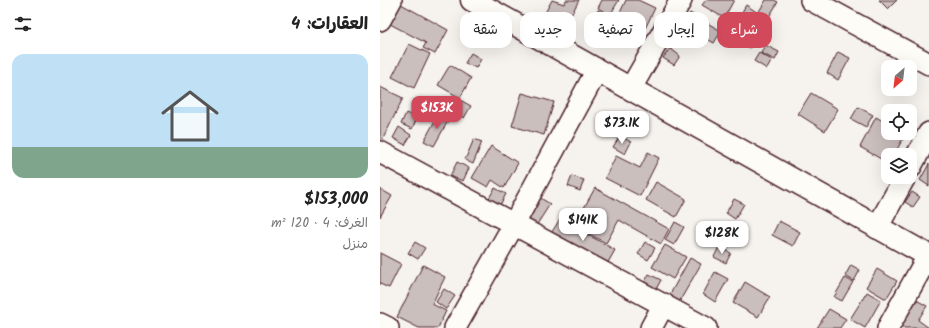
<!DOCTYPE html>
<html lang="ar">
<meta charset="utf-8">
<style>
body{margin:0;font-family:Kalam,"Playpen Sans Arabic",sans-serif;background:#f2f2f2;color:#222;direction:rtl;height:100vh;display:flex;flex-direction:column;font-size:15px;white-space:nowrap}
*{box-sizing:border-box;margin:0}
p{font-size:13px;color:#767676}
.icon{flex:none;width:22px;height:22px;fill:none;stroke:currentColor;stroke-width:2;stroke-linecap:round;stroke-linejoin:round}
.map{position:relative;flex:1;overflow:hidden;direction:ltr}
.drawer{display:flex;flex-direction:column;background:#fff;width:380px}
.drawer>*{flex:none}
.banner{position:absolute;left:12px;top:12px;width:380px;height:36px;direction:rtl;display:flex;gap:8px}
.needle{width:26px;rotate:208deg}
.controls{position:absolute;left:501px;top:60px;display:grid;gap:8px}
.controls a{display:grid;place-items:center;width:36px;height:36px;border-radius:8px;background:#fff;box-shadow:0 4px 16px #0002;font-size:20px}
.price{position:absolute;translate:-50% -34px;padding:0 9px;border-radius:8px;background:#fff;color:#222;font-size:13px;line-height:26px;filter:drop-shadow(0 1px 2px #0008)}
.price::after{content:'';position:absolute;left:50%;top:24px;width:12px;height:9px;margin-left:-6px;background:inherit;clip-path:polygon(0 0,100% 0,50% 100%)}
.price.active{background:#d1495b;color:#fff}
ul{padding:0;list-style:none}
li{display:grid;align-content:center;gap:8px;height:212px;padding:0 12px}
li span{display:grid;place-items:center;height:124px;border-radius:12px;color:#555}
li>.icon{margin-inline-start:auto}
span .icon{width:72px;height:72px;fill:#fffc;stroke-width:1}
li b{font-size:17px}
h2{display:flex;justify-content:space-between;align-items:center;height:48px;padding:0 12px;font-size:17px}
.tag{padding:0 14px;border-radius:12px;background:#fff;box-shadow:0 4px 16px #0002;font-size:14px;line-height:36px}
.tag.active{background:#d1495b;color:#fff}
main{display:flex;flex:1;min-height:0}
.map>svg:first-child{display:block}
.building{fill:#cbbfbe;stroke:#4a1f2b}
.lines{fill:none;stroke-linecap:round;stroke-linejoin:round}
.street-casing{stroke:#4a1f2b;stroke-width:24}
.secondary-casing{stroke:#4a1f2b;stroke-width:25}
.street{stroke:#fdfcf7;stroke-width:21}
.secondary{stroke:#fdfcf7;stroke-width:22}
</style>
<main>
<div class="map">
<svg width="549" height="328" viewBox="0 0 549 328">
<rect width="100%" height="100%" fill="#f6f3ef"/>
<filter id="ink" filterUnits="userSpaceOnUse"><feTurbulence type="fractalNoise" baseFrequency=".025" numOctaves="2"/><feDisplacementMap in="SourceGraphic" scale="8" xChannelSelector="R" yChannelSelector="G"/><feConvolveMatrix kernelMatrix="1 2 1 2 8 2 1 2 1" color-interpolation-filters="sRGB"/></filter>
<g filter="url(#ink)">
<path class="building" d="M172,0L184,4L186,0H199L187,23L165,13Z
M222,0H239L230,15L218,8Z
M246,0H258L275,8L257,45L231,32Z
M326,0H354L344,18L322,5Z
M386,0H394L398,2L370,48L349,35L366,5L378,13Z
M499,0H517L508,9Z
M21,4L68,30L55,54L43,48L46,43L10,24Z
M218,10L228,15L223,25L213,21Z
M310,13L341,31L334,43L303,25Z
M29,44L50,54L34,88L12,77Z
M385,45L399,52L395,60L381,53Z
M290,48L300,56L294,65L283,58Z
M458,52L470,58L458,80L447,73Z
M91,53L101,59L96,68L85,63Z
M379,53L392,60L387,69L374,61Z
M70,65L91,78L80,98L58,85Z
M508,69V82L503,79Z
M0,87L23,98L2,141L0,140Z
M142,93L174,102L164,135L132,126Z
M431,93L458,109L445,131L418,114Z
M80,100L91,106L84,118L73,111Z
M478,107L493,115L486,127L471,119Z
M26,113L37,118L32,129L21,124Z
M59,113L69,119L54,146L44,141Z
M496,117L508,124V133H526L514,155H508V163L480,147Z
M19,127L31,135L25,145L13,138Z
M240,136L251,142L245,154L233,147Z
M94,139L102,142L93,164L85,160Z
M111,146L138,163L124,188L112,180L108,187L92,178Z
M268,152L279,158L260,196L225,178L236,156L260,168Z
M77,162L89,168L83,181L70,176Z
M549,164V186L540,180Z
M192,176L204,180L200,191L188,186Z
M276,182L306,199L296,217L266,200Z
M115,188L126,194L120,205L109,198Z
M215,188L289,229L281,244L239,220L226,243L194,226Z
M0,189L12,196L0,217Z
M532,192L540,197L533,207L525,202Z
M159,197L170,204L156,226L145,219Z
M354,199L364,204L355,219L346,213Z
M180,219L235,250L226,266L170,235Z
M399,221L420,232L413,246L392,235Z
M295,222L304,227L294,245L285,240Z
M35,242L45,248L38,259L28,253Z
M265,242L275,248L268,260L258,254Z
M285,245L306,257L293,279L272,267Z
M339,247L351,253L346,263L334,257Z
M0,253L21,264L9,288L0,284Z
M310,258L321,264L298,304L288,298Z
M43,265L65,277L52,304L66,311L58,328H39L17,317Z
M471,265L480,270L474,281L465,276Z
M497,269L517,281L506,299L486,287Z
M335,272L348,279L335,302L323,294Z
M269,274L281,280L276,289L264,283Z
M465,278L473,282L462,301L454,297Z
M365,282L390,297L378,317L353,303Z
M64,289L75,296L66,309L56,302Z
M487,292L501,300L485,328L470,319Z
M533,298L547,306L538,320L549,328H516Z
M449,309L466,319L460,328H437Z"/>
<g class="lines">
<g class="street-casing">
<path id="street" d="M431,0L549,64
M0,20L11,0
M251,88L301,0
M0,152L326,328
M530,168L549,133
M497,228L525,177
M0,324L8,328
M75,328L134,224L217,70
M271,328L284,304
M508,328L548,256"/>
</g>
<g class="secondary-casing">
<path id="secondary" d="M92,0L549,256"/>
</g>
<use href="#street" class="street"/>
<use href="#secondary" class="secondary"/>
</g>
</g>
</svg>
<div class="controls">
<a><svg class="needle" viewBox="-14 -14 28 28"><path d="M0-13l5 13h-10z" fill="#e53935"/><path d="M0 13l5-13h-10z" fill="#767676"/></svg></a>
<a><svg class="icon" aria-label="locate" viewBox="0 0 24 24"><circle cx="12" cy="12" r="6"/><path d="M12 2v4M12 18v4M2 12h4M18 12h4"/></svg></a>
<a><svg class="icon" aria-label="layers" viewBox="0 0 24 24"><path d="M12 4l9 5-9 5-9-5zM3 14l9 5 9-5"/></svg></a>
</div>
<b class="price active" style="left:57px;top:130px">$153K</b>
<b class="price" style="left:242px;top:145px">$73.1K</b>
<b class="price" style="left:203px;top:242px">$141K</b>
<b class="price" style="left:342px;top:255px">$128K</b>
<div class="banner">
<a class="tag active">شراء</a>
<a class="tag">إيجار</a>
<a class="tag">تصفية</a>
<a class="tag">جديد</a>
<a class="tag">شقة</a>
</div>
</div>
<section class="drawer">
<h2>العقارات: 4<svg class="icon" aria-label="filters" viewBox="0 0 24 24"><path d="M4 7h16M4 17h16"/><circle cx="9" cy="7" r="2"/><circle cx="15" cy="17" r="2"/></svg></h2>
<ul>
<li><span style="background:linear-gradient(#bfe0f5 75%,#7fa58c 0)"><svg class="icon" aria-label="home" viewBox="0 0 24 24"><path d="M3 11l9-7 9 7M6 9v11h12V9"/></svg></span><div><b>$153,000</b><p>الغرف: 4 · 120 m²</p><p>منزل</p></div></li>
</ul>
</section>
</main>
